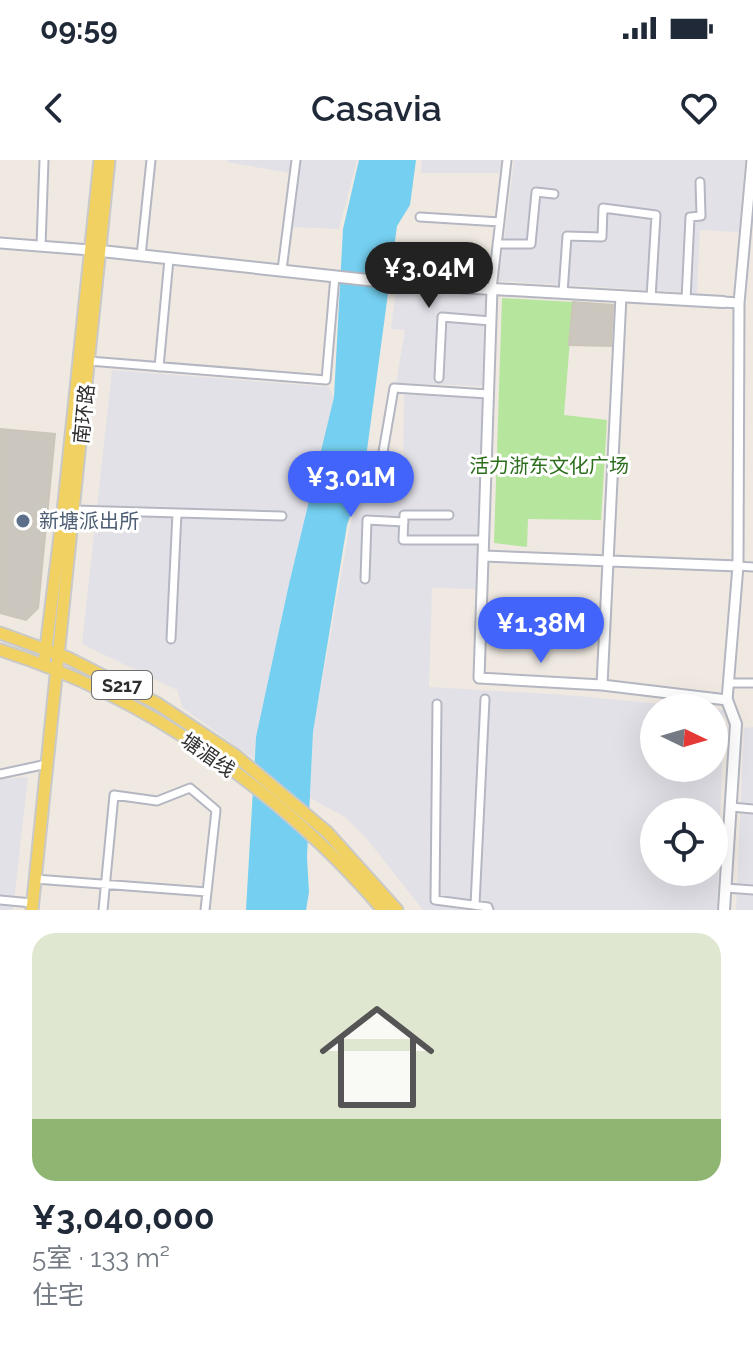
<!DOCTYPE html>
<html lang="zh">
<meta charset="utf-8">
<style>
body{margin:0;font-family:Raleway,"Noto Sans SC",sans-serif;background:#f6f6f7;color:#1f2937;height:100vh;display:flex;flex-direction:column;font-size:30px;white-space:nowrap}
*{box-sizing:border-box;margin:0}
p{font-size:26px;color:#747a83}
.icon{flex:none;width:44px;height:44px;fill:none;stroke:currentColor;stroke-width:2;stroke-linecap:round;stroke-linejoin:round}
.map{position:relative;height:750px;overflow:hidden}
.side{display:flex;flex-direction:column;background:#fff;flex:1}
.side>*{flex:none}
.needle{width:52px;rotate:95deg}
.controls{position:absolute;left:640px;top:534px;display:grid;gap:16px}
.controls a{display:grid;place-items:center;width:88px;height:88px;border-radius:50%;background:#fff;box-shadow:0 8px 32px #0002;font-size:40px}
.price{position:absolute;translate:-50% -68px;padding:0 18px;border-radius:28px;background:#4264fb;color:#fff;font-size:26px;line-height:52px;filter:drop-shadow(0 2px 4px #0008)}
.price::after{content:'';position:absolute;left:50%;top:48px;width:24px;height:18px;margin-left:-12px;background:inherit;clip-path:polygon(0 0,100% 0,50% 100%)}
.price.selected{background:#222;color:#fff}
ul{padding:0;list-style:none}
li{display:grid;align-content:center;gap:16px;height:424px;padding:0 32px}
li span{display:grid;place-items:center;height:248px;border-radius:24px;color:#555}
li>.icon{margin-inline-start:auto}
span .icon{width:144px;height:144px;fill:#fffc;stroke-width:1}
li b{font-size:34px}
.status{display:flex;justify-content:space-between;align-items:center;height:56px;padding:0 40px;background:#fff;direction:ltr}
.status svg{height:22px;fill:currentColor}
header{display:flex;justify-content:space-between;align-items:center;height:104px;padding:0 32px;background:#fff;font-size:36px;font-weight:600}
.map>svg:first-child{display:block}
.industrial{fill:#e3e1e8;fill-rule:evenodd}
.green{fill:#b6e59e}
.water{fill:#75cff0}
.building{fill:#cbc7bf;stroke:#cbc5ba;stroke-width:2}
.lines{fill:none;stroke-linecap:round;stroke-linejoin:round}
.minor-casing{stroke:#b4b7c1;stroke-width:11}
.tertiary-casing{stroke:#b4b7c1;stroke-width:13}
.secondary-casing{stroke:#b4b7c1;stroke-width:14}
.primary-casing{stroke:#c9c9c9;stroke-width:15}
.minor{stroke:#fff;stroke-width:7}
.tertiary{stroke:#fff;stroke-width:9}
.secondary{stroke:#fff;stroke-width:10}
.primary{stroke:#f2d163;stroke-width:11}
.service-dot{fill:#5c6f8a;stroke:#fff;stroke-width:3}
.labels{text-anchor:middle;dominant-baseline:central;stroke-width:6;stroke-linejoin:round;paint-order:stroke}
.shield{fill:#fff;stroke:#6d6d6d;stroke-width:2}
.shield-label{font-size:18px;font-weight:bold;fill:#2e2e2e}
.street-label{font-size:20px;fill:#2e2e2e;stroke:#fff}
.park-label{font-size:20px;fill:#2c6e1b;stroke:#fff}
.service-label{font-size:20px;fill:#4e5e75;stroke:#fff;text-anchor:start}
</style>
<div class="status"><b>09:59</b><svg viewBox="0 0 49 12"><path d="M0 12V9h3v3zM5 12V6h3v6zM10 12V3h3v9zM15 12V0h3v12zM26 1h20v11H26zM47 4h2v5h-2z"/></svg></div>
<header><svg class="icon" aria-label="back" viewBox="0 0 24 24"><path d="M15 5l-7 7 7 7"/></svg>Casavia<svg class="icon" aria-label="heart" viewBox="0 0 24 24"><path d="M12 20l-8-8c-3-5 5-10 8-4 3-6 11-1 8 4z"/></svg></header>
<div class="map">
<svg width="753" height="750" viewBox="0 0 753 750">
<rect width="100%" height="100%" fill="#efe9e1"/>
<path class="industrial" d="M227,0H357L339,69L291,67L289,13L227,2Z
M422,0H502L500,13H421Z
M514,0H745L739,72L700,70L697,133L499,121Z
M396,128L485,136L482,226L396,223L405,170L391,169Z
M112,210L329,227L334,237L289,424L256,577L254,599L183,548L177,530L82,484Z
M404,233L483,238L482,317L476,429L432,428L429,527L566,535L704,548H654V608H714V549L724,550L717,750H423L367,679L345,657L310,638L313,572L350,365L369,309L403,311ZM654,652H714V712H654Z
M753,567V750H736L744,568Z
M28,617L13,750H0V619Z"/>
<path class="green" d="M502,138L573,142L564,255L607,260L601,360L528,359L527,387L494,383Z"/>
<path class="water" d="M359,0H416L410,45L397,66L363,320L347,365L313,572L307,697L309,732L306,750H246L256,577L289,424L334,237L343,69Z"/>
<path class="building" d="M573,142L613,145L611,186L569,185Z
M0,269L55,274L38,448L26,460L0,453Z"/>
<g class="lines">
<g class="minor-casing">
<path id="minor" d="M420,57L500,62
M497,84H531L536,32L554,34
M41,86L44,0
M141,96L151,0
M282,110L296,0
M492,129L507,0
M563,133L567,76L602,77L603,48L656,55L651,138
M686,140L690,57L701,56L700,22
M89,201L326,220L335,116
M159,207L169,99
M439,218L442,157L491,161
M383,292L394,228L488,234
M74,350L282,356
M449,355H404L403,380H483
M738,406L753,407
M365,419L367,360L404,362
M171,479L177,353
M729,523H753
M437,544L435,740L488,747L489,750
M0,614L47,604
M731,647L753,649
M35,719L207,732L216,650L190,628L157,641L114,635L103,750
M726,728L753,730
M0,740L32,743
M475,745L485,539
M205,750L207,732"/>
</g>
<g class="tertiary-casing">
<path id="tertiary" d="M0,83L90,90
M492,129L479,518L602,525L621,136
M723,142L739,143L752,0
M483,396L738,406L739,143
M602,525L727,540L738,406"/>
</g>
<g class="secondary-casing">
<path id="secondary" d="M92,90L405,124L723,142
M724,750L736,564L727,540"/>
</g>
<g class="primary-casing">
<path id="primary" d="M0,473L68,498L158,544L235,595L327,672L397,750
M0,490C147,536 283,633 383,750
M44,504L64,343L100,0
M32,750L109,0"/>
</g>
<use href="#minor" class="minor"/>
<use href="#tertiary" class="tertiary"/>
<use href="#secondary" class="secondary"/>
<use href="#primary" class="primary"/>
</g>
<circle class="service-dot" cx="23" cy="361" r="8"/>
<g class="labels">
<rect class="shield" x="92" y="511" width="60" height="28" rx="6"/>
<g class="shield-label">
<text x="122" y="525">S217</text>
</g>
<g class="street-label">
<text transform="translate(84 254) rotate(-84)">南环路</text>
<text transform="translate(208 595) rotate(35)">塘湄线</text>
</g>
<g class="park-label">
<text x="549" y="306">活力浙东文化广场</text>
</g>
<g class="service-label">
<text x="39" y="361">新塘派出所</text>
</g>
</g>
</svg>
<div class="controls">
<a><svg class="needle" viewBox="-14 -14 28 28"><path d="M0-13l5 13h-10z" fill="#e53935"/><path d="M0 13l5-13h-10z" fill="#747a83"/></svg></a>
<a><svg class="icon" aria-label="locate" viewBox="0 0 24 24"><circle cx="12" cy="12" r="6"/><path d="M12 2v4M12 18v4M2 12h4M18 12h4"/></svg></a>
</div>
<b class="price selected" style="left:429px;top:150px">¥3.04M</b>
<b class="price" style="left:351px;top:359px">¥3.01M</b>
<b class="price" style="left:541px;top:505px">¥1.38M</b>
</div>
<section class="side">
<ul>
<li><span style="background:linear-gradient(#dfe7d0 75%,#8fb573 0)"><svg class="icon" aria-label="home" viewBox="0 0 24 24"><path d="M3 11l9-7 9 7M6 9v11h12V9"/></svg></span><div><b>¥3,040,000</b><p>5室 · 133 m²</p><p>住宅</p></div></li>
</ul>
</section>
